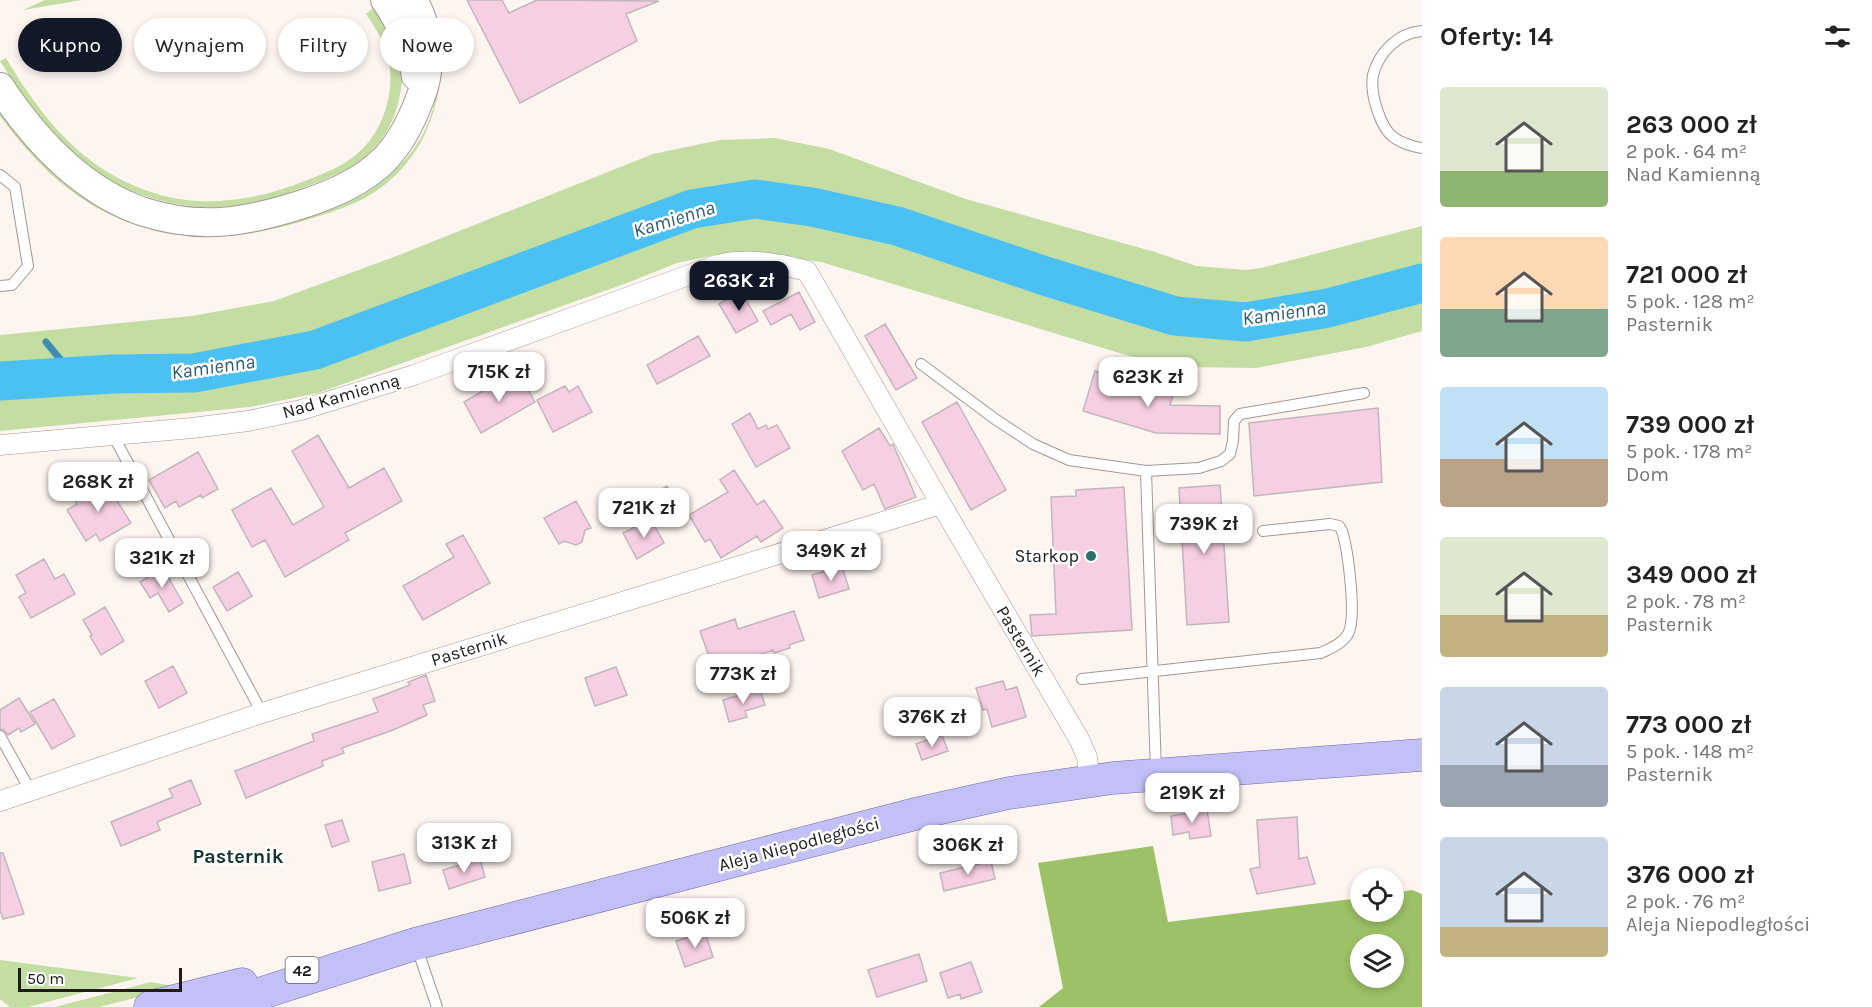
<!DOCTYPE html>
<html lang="pl">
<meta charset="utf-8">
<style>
body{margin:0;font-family:Karla,sans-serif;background:#f6f6f6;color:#222;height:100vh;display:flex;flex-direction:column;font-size:22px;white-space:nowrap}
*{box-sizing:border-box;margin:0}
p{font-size:20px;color:#767676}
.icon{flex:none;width:33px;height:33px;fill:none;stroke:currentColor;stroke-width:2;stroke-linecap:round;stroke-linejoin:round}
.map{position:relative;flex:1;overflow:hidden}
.details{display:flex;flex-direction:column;background:#fff;width:450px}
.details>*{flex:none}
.top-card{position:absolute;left:18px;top:18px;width:570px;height:54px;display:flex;gap:12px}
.buttons{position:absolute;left:1350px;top:868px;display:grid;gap:12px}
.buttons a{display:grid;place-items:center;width:54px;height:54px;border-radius:50%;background:#fff;box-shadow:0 3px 9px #0003;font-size:30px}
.scale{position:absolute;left:18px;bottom:15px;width:164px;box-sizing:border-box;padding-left:6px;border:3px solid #1f1b19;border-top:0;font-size:16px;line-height:21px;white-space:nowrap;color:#1f1b19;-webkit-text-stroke:4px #fff;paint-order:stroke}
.price{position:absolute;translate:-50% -51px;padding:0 14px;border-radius:12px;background:#fff;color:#222;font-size:20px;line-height:39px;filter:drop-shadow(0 2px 3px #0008)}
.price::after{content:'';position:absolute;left:50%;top:36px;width:18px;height:14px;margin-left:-9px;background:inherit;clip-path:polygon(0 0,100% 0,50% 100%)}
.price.on{background:#111827;color:#fff}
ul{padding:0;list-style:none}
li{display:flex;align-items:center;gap:18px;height:150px;padding:0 18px}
li span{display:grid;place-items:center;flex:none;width:168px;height:120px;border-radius:6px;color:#555}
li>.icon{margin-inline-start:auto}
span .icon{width:72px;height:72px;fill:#fffc;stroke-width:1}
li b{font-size:26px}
h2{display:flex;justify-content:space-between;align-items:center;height:72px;padding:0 18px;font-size:26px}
.tag{padding:0 21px;border-radius:27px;background:#fff;box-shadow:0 3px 9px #0003;font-size:21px;line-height:54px}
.tag.on{background:#111827;color:#fff}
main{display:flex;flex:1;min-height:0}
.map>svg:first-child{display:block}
.green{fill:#c4dda2}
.forest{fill:#9dc166;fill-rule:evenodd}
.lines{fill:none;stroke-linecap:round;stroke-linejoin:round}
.stream{stroke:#3e8fb2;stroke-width:7}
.river{stroke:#4bc1f3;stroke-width:39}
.building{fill:#f7cfe2;stroke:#c1b6bb;stroke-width:1.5}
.lane-casing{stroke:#a29893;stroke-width:12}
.street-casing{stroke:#a29893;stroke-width:21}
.secondary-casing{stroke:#a29893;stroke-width:30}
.primary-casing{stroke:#6e6ba5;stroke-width:33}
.lane{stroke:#fff;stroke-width:10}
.street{stroke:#fff;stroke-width:20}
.secondary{stroke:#fff;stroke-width:28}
.primary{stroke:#c2c0f7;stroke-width:32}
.poi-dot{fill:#297066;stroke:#fff;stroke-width:2}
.labels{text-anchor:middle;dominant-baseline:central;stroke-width:5;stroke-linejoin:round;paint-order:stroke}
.shield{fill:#fff;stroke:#625f5e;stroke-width:1.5}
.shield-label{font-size:16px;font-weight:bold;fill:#1f1b19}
.street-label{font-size:18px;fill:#1f1b19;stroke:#fff}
.poi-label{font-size:18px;fill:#1f1b19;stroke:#fff;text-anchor:end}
.water-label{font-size:20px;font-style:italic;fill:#2e5e73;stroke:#fff}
.neighbourhood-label{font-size:20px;font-weight:bold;fill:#13342f;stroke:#fff}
</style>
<main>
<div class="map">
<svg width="1422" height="1007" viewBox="0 0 1422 1007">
<rect width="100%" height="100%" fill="#fef5f1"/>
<path class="green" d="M45,0H82L23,10Z
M378,4C386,21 397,40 402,58C405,69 402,83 400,94C396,119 383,143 363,159C350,170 334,175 318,182C281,196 245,209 204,207C178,206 149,199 125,188C68,164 32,112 0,61L6,58C42,118 83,171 154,193C204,209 257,200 305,181C319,175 334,170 346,162C381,141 398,93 387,54C383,39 374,26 366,14Z
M441,57C442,115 417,169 365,198C346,208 326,214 306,220C249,238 193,244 136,225C78,206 35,164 0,116V110L23,142L55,175L71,188L107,210L333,207C379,190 419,158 433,109C437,92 438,74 441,57Z
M775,138L829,149L966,199L1155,252L1196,266L1246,270L1261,268L1422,226V331L1366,347L1256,368L1179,367L1126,355L821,262L755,252L715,255L677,263L627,283L318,393L250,407L0,431V335L192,316L274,301L394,257L653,154L720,140Z
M0,960L138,978L28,1007H10L0,999Z
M151,982L179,987L99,1007H55Z"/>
<path class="forest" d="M1153,846L1168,922L1360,898V912H1394V893L1412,890L1422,894V1007H1039L1063,988L1038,863ZM1360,945H1394V978H1360Z"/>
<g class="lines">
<path class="stream" d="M46,342L74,376"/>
<path class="river" d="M0,381L112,374L194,373L315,350L692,209L755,199L812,207L897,226L1045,276L1175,316L1246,322L1328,308L1422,283"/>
</g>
<path class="building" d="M467,0H502L509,13L537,0L659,1L626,14L637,41L520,103Z
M741,291L758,321L736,333L719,304Z
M799,292L815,322L800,330L791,314L771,325L763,311Z
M885,324L917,378L896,390L865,336Z
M698,336L710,356L657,384L647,365Z
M1095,371L1173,395L1170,405L1220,406V434L1156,433L1083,411Z
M520,376L535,402L481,433L464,402L503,379L507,385Z
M565,386L569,392L578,386L592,412L553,432L537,400Z
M957,402L1006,490L971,510L922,422Z
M1378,408L1382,482L1254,496L1249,423Z
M750,413L758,429L766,425L768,429L777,425L790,448L756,467L732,424Z
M879,428L890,446L893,444L916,497L885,509L874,484L863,490L842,451Z
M318,435L349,488L384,468L402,501L345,533L349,540L285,577L265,540L252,547L232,510L271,488L293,525L324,507L292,451Z
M198,452L218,489L202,498L201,495L179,507L176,501L165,508L149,480Z
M734,470L757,505L764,500L783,528L761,542L757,536L721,558L710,539L705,542L689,515L728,492L720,480Z
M104,480L131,523L100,541L96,534L86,541L67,510L77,504L74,499Z
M1220,485L1229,622L1187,625L1179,488Z
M667,486L678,506L664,515L652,495Z
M1124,487L1132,630L1032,636L1030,615L1056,614L1051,497L1076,496V490Z
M576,501L591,528L585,530L582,542L576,545L564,541L559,544L544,518Z
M651,519L664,543L637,559L623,533Z
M463,535L490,583L423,620L403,586L454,557L446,544Z
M44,559L55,579L64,574L75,594L31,618L19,597L26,593L16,575Z
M842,566L849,589L819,598L812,575Z
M163,568L183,603L169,612L158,593L150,598L140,582Z
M238,572L252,596L227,611L213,587Z
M105,607L124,641L101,655L90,636L92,635L83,620Z
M794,611L804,640L789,645L790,648L774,653L773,650L732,665L730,659L712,665L700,631L735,619L738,629Z
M173,666L187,693L159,708L145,681Z
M616,667L627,695L595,706L585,678Z
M426,675L435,701L423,705L427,715L393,730L342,748L344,753L322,761L323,766L246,798L235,771L314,741L312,734L378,712L373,699L410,685L408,682Z
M1003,681L1006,690L1017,687L1026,717L992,727L987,709L983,710L976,688Z
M760,689L765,705L745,711L747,717L729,722L723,700Z
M19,698L35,724L21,732L19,728L8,735L4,730L0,729V710Z
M54,699L75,736L52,749L30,712Z
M942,735L948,751L922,760L916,744Z
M191,780L201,804L157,822L160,830L121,846L111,822L173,797L169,789Z
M1207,810L1211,836L1190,839L1189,832L1173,835L1171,816Z
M1297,817L1299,859L1307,857L1315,884L1257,894L1250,869L1260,867L1257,820Z
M342,820L349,841L332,847L325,825Z
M0,853H3L24,914L3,919L0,910Z
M404,854L411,883L379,891L372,862Z
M480,859L485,877L449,889L443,870Z
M991,861L995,879L944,891L940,873Z
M705,932L713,957L685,967L676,941Z
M919,954L927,981L877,997L868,970Z
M971,962L982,992L961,999L960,994L948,998L940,973Z"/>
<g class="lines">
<g class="lane-casing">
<path id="lane" d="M1422,31C1398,33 1379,52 1373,75C1371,87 1374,101 1378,112C1381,121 1385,130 1392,136C1399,142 1413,147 1422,148
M0,175L15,187L28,266L12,285L0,286
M921,364L995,419L1033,444L1069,460L1146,471L1199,468L1221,461L1230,454L1233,441L1234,421L1240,414L1364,393
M114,437L262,713
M1146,471L1156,772
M1082,679L1321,653C1331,648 1342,644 1348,634C1357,618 1348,550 1342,531L1339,526L1330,524L1263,531
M0,736L30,790
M417,948L437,1007"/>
</g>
<g class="street-casing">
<path id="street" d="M0,445L192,428L248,421L301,410L414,375L714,266C746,257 777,263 807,271L941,504L1079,739L1087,757L1090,781
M0,801L262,713L941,504"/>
</g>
<g class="secondary-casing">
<path id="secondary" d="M385,0C402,24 411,47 416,76
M0,87C35,140 80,189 141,211C201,231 248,222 306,203C335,193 363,181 385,159C401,142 411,122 419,101C433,68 431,30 413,0"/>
</g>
<g class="primary-casing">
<path id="primary" d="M150,1007L242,984
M218,1007L415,944L919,813L1009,793L1113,778L1422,755"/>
</g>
<use href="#lane" class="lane"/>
<use href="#street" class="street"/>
<use href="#secondary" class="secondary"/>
<use href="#primary" class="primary"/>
</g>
<circle class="poi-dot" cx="1091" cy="556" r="6"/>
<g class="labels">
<rect class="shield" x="285.5" y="957" width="33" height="26" rx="4.5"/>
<g class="shield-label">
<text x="302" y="970">42</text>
</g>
<g class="street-label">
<text transform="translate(341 396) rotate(-16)">Nad Kamienną</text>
<text transform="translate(1021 641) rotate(59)">Pasternik</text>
<text transform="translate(469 649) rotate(-17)">Pasternik</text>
<text transform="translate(799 844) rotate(-15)">Aleja Niepodległości</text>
</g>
<g class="poi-label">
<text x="1079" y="556">Starkop</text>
</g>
<g class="water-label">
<text transform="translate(674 219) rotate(-17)">Kamienna</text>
<text transform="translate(1284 313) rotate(-8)">Kamienna</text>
<text transform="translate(213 367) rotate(-8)">Kamienna</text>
</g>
<g class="neighbourhood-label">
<text x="238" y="856">Pasternik</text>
</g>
</g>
</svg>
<div class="buttons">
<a><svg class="icon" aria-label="locate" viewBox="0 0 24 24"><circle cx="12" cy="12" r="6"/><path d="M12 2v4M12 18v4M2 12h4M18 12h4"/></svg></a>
<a><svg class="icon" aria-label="layers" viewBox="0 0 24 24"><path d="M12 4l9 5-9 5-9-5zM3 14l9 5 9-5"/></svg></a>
</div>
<div class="scale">50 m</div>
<b class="price on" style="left:739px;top:312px">263K zł</b>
<b class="price" style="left:499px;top:403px">715K zł</b>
<b class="price" style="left:1148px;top:408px">623K zł</b>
<b class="price" style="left:98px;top:513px">268K zł</b>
<b class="price" style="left:644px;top:539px">721K zł</b>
<b class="price" style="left:1204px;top:555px">739K zł</b>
<b class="price" style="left:831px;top:582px">349K zł</b>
<b class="price" style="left:162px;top:589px">321K zł</b>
<b class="price" style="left:743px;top:705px">773K zł</b>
<b class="price" style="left:932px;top:748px">376K zł</b>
<b class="price" style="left:1192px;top:824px">219K zł</b>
<b class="price" style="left:464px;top:874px">313K zł</b>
<b class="price" style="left:968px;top:876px">306K zł</b>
<b class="price" style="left:695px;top:949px">506K zł</b>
<div class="top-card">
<a class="tag on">Kupno</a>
<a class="tag">Wynajem</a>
<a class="tag">Filtry</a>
<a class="tag">Nowe</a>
</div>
</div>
<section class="details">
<h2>Oferty: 14<svg class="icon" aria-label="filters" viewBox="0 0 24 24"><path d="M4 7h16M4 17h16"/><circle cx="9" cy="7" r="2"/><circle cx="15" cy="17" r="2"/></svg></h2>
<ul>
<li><span style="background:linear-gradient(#dfe7d0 70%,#8fb573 0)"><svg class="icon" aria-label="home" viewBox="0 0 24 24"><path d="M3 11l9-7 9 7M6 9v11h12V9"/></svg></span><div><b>263 000 zł</b><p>2 pok. · 64 m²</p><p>Nad Kamienną</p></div></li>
<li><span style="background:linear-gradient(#ffd9b3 60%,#7fa58c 0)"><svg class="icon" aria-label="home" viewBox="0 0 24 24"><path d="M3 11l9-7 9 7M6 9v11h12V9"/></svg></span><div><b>721 000 zł</b><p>5 pok. · 128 m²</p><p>Pasternik</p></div></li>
<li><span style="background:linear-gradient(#bfe0f5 60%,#b9a48a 0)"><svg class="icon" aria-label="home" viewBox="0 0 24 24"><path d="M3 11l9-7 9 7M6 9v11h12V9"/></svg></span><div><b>739 000 zł</b><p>5 pok. · 178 m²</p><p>Dom</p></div></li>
<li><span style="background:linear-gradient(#dfe7d0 65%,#c2b280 0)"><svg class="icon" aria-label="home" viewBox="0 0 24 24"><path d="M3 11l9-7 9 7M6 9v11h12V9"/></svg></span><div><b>349 000 zł</b><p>2 pok. · 78 m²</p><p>Pasternik</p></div></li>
<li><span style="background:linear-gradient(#c9d6e8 65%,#9aa5b1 0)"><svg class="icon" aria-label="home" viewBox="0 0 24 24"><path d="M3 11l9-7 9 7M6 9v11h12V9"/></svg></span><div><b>773 000 zł</b><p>5 pok. · 148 m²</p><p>Pasternik</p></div></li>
<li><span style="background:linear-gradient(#c9d6e8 75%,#c2b280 0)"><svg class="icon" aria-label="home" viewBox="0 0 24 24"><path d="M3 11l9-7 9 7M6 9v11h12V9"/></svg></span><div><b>376 000 zł</b><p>2 pok. · 76 m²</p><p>Aleja Niepodległości</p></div></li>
</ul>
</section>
</main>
